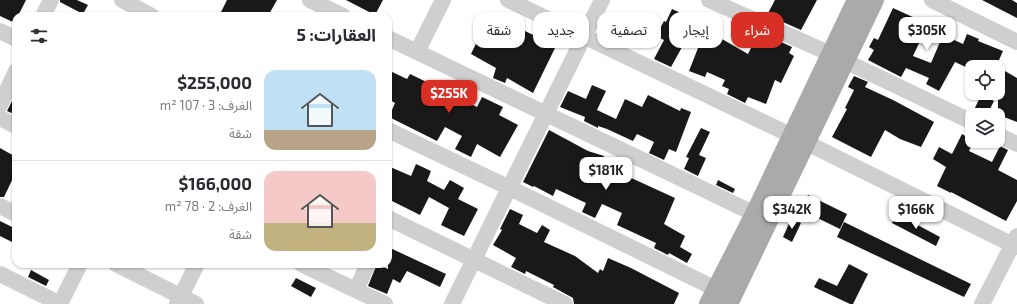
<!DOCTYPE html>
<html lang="ar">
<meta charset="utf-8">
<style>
body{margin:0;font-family:"Exo 2","Noto Sans Arabic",sans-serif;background:#f7f7f7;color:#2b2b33;direction:rtl;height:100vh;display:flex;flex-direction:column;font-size:15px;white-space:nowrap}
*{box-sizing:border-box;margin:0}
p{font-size:13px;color:#7c7c81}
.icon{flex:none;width:22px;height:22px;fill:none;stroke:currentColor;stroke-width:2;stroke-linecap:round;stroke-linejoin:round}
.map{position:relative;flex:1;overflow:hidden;direction:ltr}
.details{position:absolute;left:12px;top:12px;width:380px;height:256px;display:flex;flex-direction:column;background:#fff;border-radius:12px;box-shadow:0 1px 3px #0004;direction:rtl}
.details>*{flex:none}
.hud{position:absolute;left:404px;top:12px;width:380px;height:36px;direction:rtl;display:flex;gap:8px}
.fabs{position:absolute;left:965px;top:60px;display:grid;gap:8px}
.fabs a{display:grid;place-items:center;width:40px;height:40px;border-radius:8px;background:#fff;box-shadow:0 1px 3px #0004;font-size:20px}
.price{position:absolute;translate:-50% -34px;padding:0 9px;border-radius:8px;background:#fff;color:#222;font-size:13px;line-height:26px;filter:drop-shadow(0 1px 2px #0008)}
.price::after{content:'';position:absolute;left:50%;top:24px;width:12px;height:9px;margin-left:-6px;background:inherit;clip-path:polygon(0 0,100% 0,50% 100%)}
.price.selected{background:#d93025;color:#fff}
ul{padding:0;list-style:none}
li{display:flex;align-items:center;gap:12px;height:100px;padding:0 16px}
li+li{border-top:1px solid #e1e1e2}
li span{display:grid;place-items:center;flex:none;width:112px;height:80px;border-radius:12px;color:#555}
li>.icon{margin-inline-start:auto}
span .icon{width:48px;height:48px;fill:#fffc;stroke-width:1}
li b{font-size:17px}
h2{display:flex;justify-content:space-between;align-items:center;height:48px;padding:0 16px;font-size:17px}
.pill{padding:0 14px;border-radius:12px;background:#fff;box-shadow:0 1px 3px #0004;font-size:14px;line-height:36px}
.pill.selected{background:#d93025;color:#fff}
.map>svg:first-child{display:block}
.building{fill:#191919}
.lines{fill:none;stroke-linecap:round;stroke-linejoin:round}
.minor{stroke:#cfcfcf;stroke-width:16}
.major{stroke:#aaa;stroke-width:20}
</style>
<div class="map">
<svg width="1017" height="304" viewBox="0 0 1017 304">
<rect width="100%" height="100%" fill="#fff"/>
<path class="building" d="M0,0H26L18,16H16L15,23L0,16Z
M60,0H77L88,5L83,14L60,2Z
M227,0H277L268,16H219Z
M346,0H383L375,15Z
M775,0H817L801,30L767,15Z
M982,0H1012L1017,3V18Z
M893,8L928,24L913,56L931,63L943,35L963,44L967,34L979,39L978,41L1003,51L996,67H972V70L955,62L939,91L926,84L929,78L906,68L901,77L868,60L874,50L869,47L874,38L878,40Z
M672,9L697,20L671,67L654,59L664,40L656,36L664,21L666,22Z
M490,14L556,46L533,93L507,78L505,83L493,78L496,68L471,54Z
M707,25L717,30L715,35L748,54L759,32L792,47L789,53L794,56L781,83L775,80L766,104L748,97L745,103L727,94L729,89L722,86L725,80L707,72L705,77L689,71Z
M998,67L1017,78V122L1004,117L1005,115H998Z
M388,70L407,79L410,74L441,89L446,80L455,84L454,86L463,90L459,98L477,107L482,97L503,107L499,115L518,125L500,157L477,144L471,157L455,149L462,136L445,127L437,141L389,117L395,103L388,99Z
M854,76L868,82L865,87L893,100L934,122L921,147L900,139L885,130L871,157L832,137L847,109L845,108L854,90L848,87Z
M592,85L606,91L597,110L616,119L625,99L642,107L648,95L680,111L681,108L691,112L676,152L669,149L664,160L649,153L654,142L637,134L633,141L607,129L598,126V128L584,121L585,117L560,107L568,91L586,99Z
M16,93V115L7,111Z
M981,95L994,101L987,115H978L973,112Z
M701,128L710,132L699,155L706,158L698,176L684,169L689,158L686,157Z
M549,130L588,151L604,156V157L630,169L627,176L675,198L664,224L685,236L680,247L692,254L687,263L669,253L668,255L654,248L656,243L617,225L622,213L602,204L595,218L582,212L586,203L556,189L553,196L534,186L533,187L523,182Z
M962,134L972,140V145L969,151L992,162L1000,146L1008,150L998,170L1017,180V201L1006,221L951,192V193L937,186L946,167L933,159L939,147L952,154Z
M0,148L16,157V172L4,197H0Z
M416,164L431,171L427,181L444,190L450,180L464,188L458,199L478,209L464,236L441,225L449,208L429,197L420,215L388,199V166L411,176Z
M718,180L735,189L733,193L716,185Z
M808,195L847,214L840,229L801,210Z
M510,209L523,215L519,224L537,233L542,225L550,230L544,242L575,256L598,273L600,269L603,271L608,258L631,268L679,293L674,304H574L573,298L553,287L554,285L526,271L525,274L511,267L516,258L493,245L502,230L500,229Z
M897,214L940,237L936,246L892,223Z
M791,219L801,223L792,242L783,237Z
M0,221L16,229V244L0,236Z
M844,222L971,284L964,297L837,237Z
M388,247L446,274L440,287L407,271L400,283L393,279L387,294L368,286L377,264L388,269Z
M849,264L868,274L853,304H850L814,287L819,278L837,286Z
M31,270L49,280L46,286L28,277Z
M296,278L316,288L311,297L291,286Z"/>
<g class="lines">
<path class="minor" d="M122,0L152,16
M310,0L343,16
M508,0L805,142L1017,247
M709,0L831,54
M932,0L1017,42
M43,16L51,0
M0,31L16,39
M388,38L755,214
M417,52L443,0
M845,61L972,122
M0,105L16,71
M0,118L16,126
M388,130L510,188L716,289
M998,135L1017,144
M0,206L16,214
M388,218L565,304
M116,264L196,304
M301,264L385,304
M0,274L60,304
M356,290L368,264
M60,304L80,264
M177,304L197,264
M452,304L602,0
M982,304L1017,236"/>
<path class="major" d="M709,304L755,214L857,0
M728,304L874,0"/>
</g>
</svg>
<div class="fabs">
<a><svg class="icon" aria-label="locate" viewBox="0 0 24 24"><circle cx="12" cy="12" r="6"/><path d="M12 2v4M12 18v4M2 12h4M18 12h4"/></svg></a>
<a><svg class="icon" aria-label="layers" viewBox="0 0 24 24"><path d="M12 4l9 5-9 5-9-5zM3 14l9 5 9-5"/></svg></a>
</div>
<b class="price" style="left:927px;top:51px">$305K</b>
<b class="price selected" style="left:449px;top:114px">$255K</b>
<b class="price" style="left:606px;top:191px">$181K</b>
<b class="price" style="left:792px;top:230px">$342K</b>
<b class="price" style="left:916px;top:230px">$166K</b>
<div class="hud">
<a class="pill selected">شراء</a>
<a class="pill">إيجار</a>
<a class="pill">تصفية</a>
<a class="pill">جديد</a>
<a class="pill">شقة</a>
</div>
<section class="details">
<h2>العقارات: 5<svg class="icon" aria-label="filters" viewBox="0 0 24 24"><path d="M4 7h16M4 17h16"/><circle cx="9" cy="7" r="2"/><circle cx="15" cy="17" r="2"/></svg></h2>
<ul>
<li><span style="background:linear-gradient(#bfe0f5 75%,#b9a48a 0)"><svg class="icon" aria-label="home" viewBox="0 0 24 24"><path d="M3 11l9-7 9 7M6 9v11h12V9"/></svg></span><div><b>$255,000</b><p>الغرف: 3 · 107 m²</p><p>شقة</p></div></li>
<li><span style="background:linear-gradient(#f6c9c9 65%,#c2b280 0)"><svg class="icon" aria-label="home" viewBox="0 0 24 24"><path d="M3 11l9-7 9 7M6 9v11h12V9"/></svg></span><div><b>$166,000</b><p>الغرف: 2 · 78 m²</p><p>شقة</p></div></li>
</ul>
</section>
</div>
